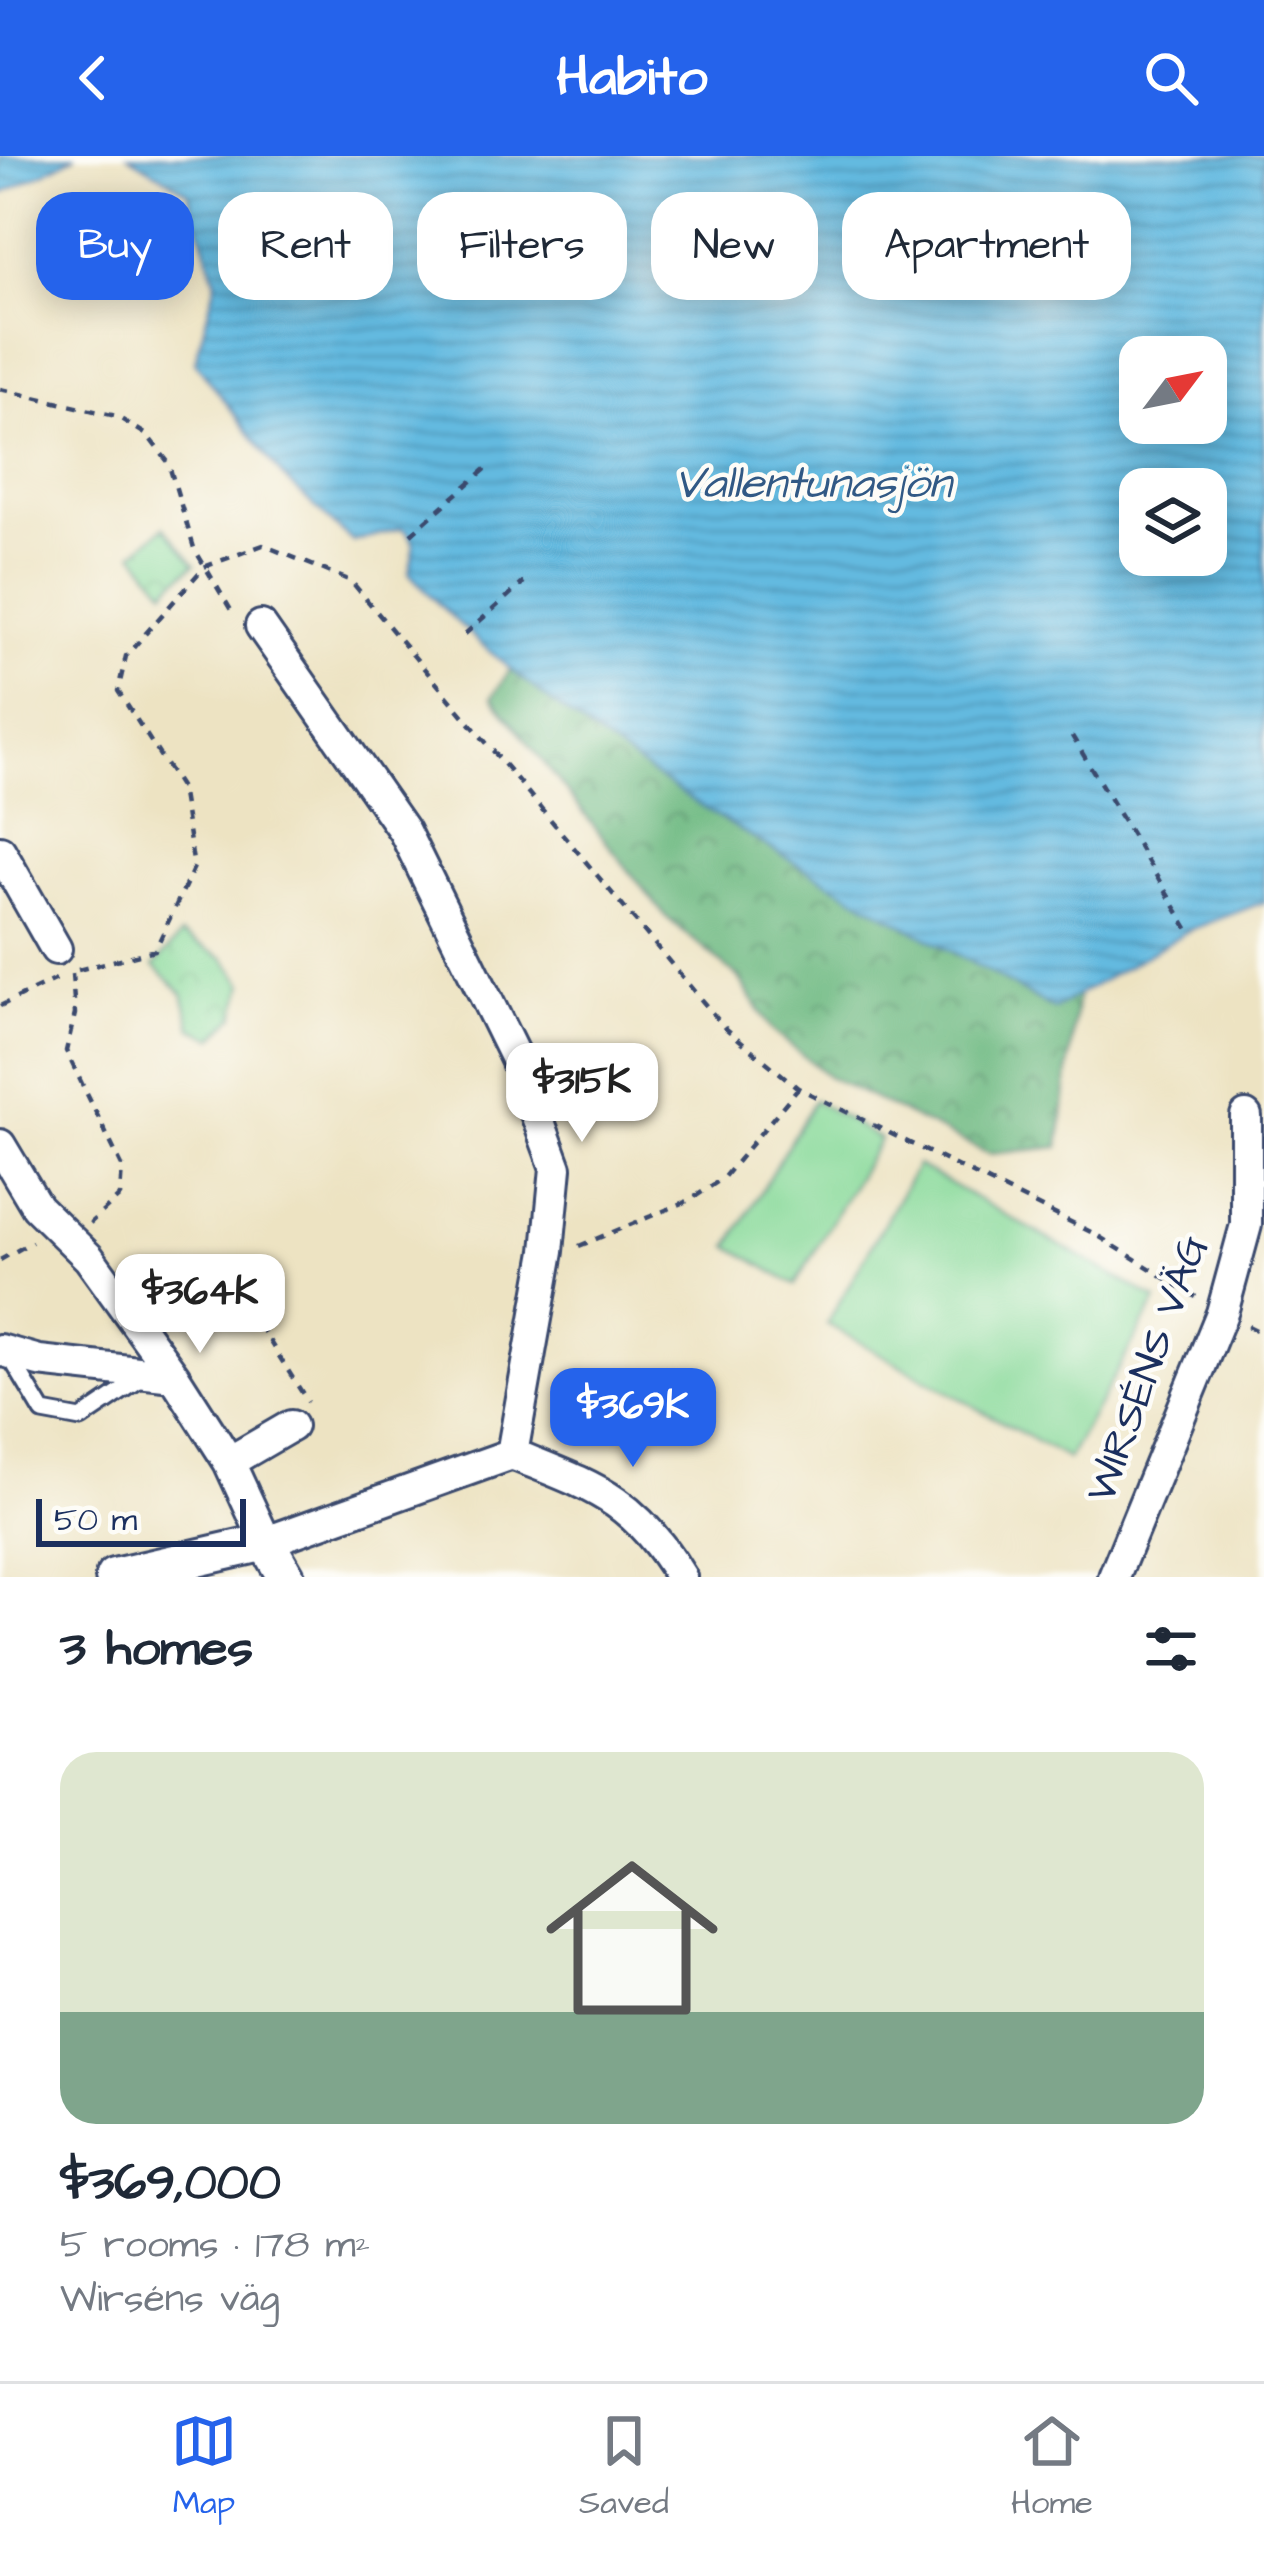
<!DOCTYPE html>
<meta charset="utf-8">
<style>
body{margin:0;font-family:"Architects Daughter",sans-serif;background:#f6f6f7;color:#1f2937;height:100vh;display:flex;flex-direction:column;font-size:45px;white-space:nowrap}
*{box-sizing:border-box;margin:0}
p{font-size:39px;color:#747a83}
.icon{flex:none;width:66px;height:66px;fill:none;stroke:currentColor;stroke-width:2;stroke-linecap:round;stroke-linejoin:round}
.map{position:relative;height:1421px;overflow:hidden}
.details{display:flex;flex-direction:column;background:#fff;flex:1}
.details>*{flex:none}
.banner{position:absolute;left:36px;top:36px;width:1194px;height:108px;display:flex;gap:24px}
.needle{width:78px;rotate:58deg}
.buttons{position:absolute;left:1119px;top:180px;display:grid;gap:24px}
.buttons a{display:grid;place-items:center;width:108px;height:108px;border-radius:24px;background:#fff;box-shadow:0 6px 30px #0003;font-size:60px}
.scale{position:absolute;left:36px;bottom:30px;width:210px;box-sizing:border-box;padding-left:12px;border:6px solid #1b2f5e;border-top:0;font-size:33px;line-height:42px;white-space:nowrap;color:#1b2f5e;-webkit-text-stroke:9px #fdfcf7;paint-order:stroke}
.price{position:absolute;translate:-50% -102px;padding:0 27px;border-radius:24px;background:#fff;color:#222;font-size:39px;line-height:78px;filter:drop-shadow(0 3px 6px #0008)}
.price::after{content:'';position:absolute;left:50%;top:72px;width:36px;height:27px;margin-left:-18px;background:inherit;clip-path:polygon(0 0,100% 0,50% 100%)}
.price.on{background:#2563eb;color:#fff}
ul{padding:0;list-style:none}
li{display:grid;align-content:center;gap:24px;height:636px;padding:0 60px}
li+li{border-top:3px solid #e0e1e3}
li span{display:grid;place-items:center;height:372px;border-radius:36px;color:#555}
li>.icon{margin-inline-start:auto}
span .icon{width:216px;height:216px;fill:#fffc;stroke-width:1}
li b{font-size:51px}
h2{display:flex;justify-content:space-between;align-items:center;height:144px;padding:0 60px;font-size:51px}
.chip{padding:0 42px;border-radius:36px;background:#fff;box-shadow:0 6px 30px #0003;font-size:42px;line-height:108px}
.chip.on{background:#2563eb;color:#fff}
header{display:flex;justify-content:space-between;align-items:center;height:156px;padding:0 60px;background:#2563eb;color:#fff;font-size:54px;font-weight:800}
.tabs{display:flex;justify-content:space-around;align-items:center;height:168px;border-top:3px solid #e0e1e3;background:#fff;font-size:33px;color:#747a83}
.tabs a{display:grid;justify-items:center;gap:6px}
.tabs .on{color:#2563eb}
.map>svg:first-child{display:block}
.forest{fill:url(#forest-crowns);stroke:#447470;stroke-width:3}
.park{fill:url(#park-crowns);stroke:#51847c;stroke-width:3}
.pitch{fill:#87d999;stroke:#51847c;stroke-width:3}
.water{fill:url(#water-rules);stroke:#3f749f;stroke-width:3;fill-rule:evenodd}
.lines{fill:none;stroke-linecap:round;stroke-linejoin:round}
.service-casing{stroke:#3a4a6d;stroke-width:21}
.minor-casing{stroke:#3a4a6d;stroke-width:36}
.tertiary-casing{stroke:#3a4a6d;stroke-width:42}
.path{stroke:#3a4a6d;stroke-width:4.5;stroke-dasharray:9 9;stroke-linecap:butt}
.service{stroke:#fff;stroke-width:15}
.minor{stroke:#fff;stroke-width:30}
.tertiary{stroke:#fff;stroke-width:36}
.labels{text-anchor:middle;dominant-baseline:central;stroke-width:9;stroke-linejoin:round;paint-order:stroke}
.street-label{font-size:42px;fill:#1b2f5e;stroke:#fdfcf7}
.water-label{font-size:45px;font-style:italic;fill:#315985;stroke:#fdfcf7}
</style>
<header><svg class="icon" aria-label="back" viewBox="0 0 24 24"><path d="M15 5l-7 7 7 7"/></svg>Habito<svg class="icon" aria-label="search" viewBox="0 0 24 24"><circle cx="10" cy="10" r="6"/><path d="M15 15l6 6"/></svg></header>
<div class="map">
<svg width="1264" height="1421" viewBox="0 0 1264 1421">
<defs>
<pattern id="forest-crowns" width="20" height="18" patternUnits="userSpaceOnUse" patternTransform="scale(3)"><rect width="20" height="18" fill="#6db981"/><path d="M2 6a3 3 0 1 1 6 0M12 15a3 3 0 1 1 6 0" fill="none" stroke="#59976d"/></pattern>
<pattern id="park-crowns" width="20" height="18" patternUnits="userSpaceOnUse" patternTransform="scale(3)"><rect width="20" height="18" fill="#87d999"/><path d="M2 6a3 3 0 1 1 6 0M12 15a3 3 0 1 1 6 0" fill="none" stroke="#74bb86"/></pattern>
<pattern id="water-rules" width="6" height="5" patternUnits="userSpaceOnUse" patternTransform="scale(3)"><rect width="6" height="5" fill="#63bae0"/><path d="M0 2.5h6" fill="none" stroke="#5198b9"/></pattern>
</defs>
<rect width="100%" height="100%" fill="#fdfcf7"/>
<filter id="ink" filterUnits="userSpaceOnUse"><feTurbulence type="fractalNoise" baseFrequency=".00833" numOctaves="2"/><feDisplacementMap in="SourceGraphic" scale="24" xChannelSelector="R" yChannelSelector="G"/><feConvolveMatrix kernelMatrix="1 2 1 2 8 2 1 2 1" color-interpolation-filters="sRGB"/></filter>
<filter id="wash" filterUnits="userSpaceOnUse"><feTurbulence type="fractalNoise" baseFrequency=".004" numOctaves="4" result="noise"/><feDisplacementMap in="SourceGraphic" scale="48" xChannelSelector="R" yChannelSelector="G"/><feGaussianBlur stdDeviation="2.7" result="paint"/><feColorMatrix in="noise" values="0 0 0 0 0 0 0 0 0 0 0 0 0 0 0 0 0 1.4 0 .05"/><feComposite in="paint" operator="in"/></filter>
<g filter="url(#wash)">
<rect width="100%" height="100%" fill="#ede3c2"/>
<path class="forest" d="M510,514L726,666L1053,853L1078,837L1059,991L989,998L829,921L772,874L738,821L665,760L492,541Z"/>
<path class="park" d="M164,371L195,408L165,434L134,397Z
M181,779L224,802L244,828L235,860L214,882L192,872L183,838L154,810Z"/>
<path class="pitch" d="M814,944L880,983L795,1129L729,1090Z
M917,1009L1157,1144L1068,1303L827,1168Z"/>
<path class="water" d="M0,0H76L0,39Z
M129,0H1264V746L1189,774L1054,853C839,730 576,600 409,417C413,398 420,384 402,372L353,386L282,320L195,206L216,126L188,36ZM1140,201H1206V267H1140ZM1140,333H1206V399H1140Z"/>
</g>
<g filter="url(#ink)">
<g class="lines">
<g class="service-casing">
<path id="service" d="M9,1199L43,1256L81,1263L143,1221"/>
</g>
<g class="minor-casing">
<path id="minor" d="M0,695L56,793
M0,989L37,1051L89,1102L174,1220
M0,1194L39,1205L174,1220L229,1306L266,1386L512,1298L548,1095L556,1012L516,903L404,675L261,470
M512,1298C593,1331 633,1341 681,1421
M229,1306L291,1270
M1114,1421L1222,1157L1246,1069V960"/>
</g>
<g class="tertiary-casing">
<path id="tertiary" d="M114,1421L266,1386L286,1421"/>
</g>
<path class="path" d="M0,233L116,260L147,279L168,306L194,392L235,461
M411,378L488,311
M465,478L524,426
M1072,580L1189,774
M78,814L155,794L194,711L181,632L118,535L126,500L204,411L263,389L351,425L724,871L798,932L1095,1078L1196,1141
M72,818L75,858L66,895L122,1010L120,1040L90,1067
M0,850L56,823
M579,1090L690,1044L723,1022L798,932
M0,1104L32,1086
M161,1152L222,1110L308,1246
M1248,1170L1264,1178"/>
<use href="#service" class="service"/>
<use href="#minor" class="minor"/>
<use href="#tertiary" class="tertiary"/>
</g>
</g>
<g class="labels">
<g class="street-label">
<text transform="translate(1148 1213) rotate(-70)">WIRSÉNS VÄG</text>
</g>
<g class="water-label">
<text x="813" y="328">Vallentunasjön</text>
</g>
</g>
</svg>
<div class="buttons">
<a><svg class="needle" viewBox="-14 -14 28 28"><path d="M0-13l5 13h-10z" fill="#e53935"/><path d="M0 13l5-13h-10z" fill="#747a83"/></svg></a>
<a><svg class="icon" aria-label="layers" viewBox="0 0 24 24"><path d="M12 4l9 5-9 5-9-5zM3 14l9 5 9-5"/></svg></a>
</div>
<div class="scale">50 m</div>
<b class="price" style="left:582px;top:989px">$315K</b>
<b class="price" style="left:200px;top:1200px">$364K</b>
<b class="price on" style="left:633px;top:1314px">$369K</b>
<div class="banner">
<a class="chip on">Buy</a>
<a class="chip">Rent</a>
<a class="chip">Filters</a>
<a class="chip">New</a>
<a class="chip">Apartment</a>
</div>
</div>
<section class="details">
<h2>3 homes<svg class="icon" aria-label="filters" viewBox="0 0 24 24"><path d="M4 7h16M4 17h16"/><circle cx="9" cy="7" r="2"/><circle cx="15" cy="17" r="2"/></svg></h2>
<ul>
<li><span style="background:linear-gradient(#dfe7d0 70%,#7fa58c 0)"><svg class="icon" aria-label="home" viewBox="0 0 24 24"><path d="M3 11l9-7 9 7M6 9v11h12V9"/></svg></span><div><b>$369,000</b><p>5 rooms · 178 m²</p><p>Wirséns väg</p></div></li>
</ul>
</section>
<nav class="tabs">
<a class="on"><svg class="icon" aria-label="map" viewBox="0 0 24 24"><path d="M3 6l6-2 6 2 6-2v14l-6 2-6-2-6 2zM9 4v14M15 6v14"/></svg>Map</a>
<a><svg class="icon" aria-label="saved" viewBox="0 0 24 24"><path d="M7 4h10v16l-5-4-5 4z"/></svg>Saved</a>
<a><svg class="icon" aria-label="home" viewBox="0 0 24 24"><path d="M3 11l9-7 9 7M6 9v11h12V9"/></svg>Home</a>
</nav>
